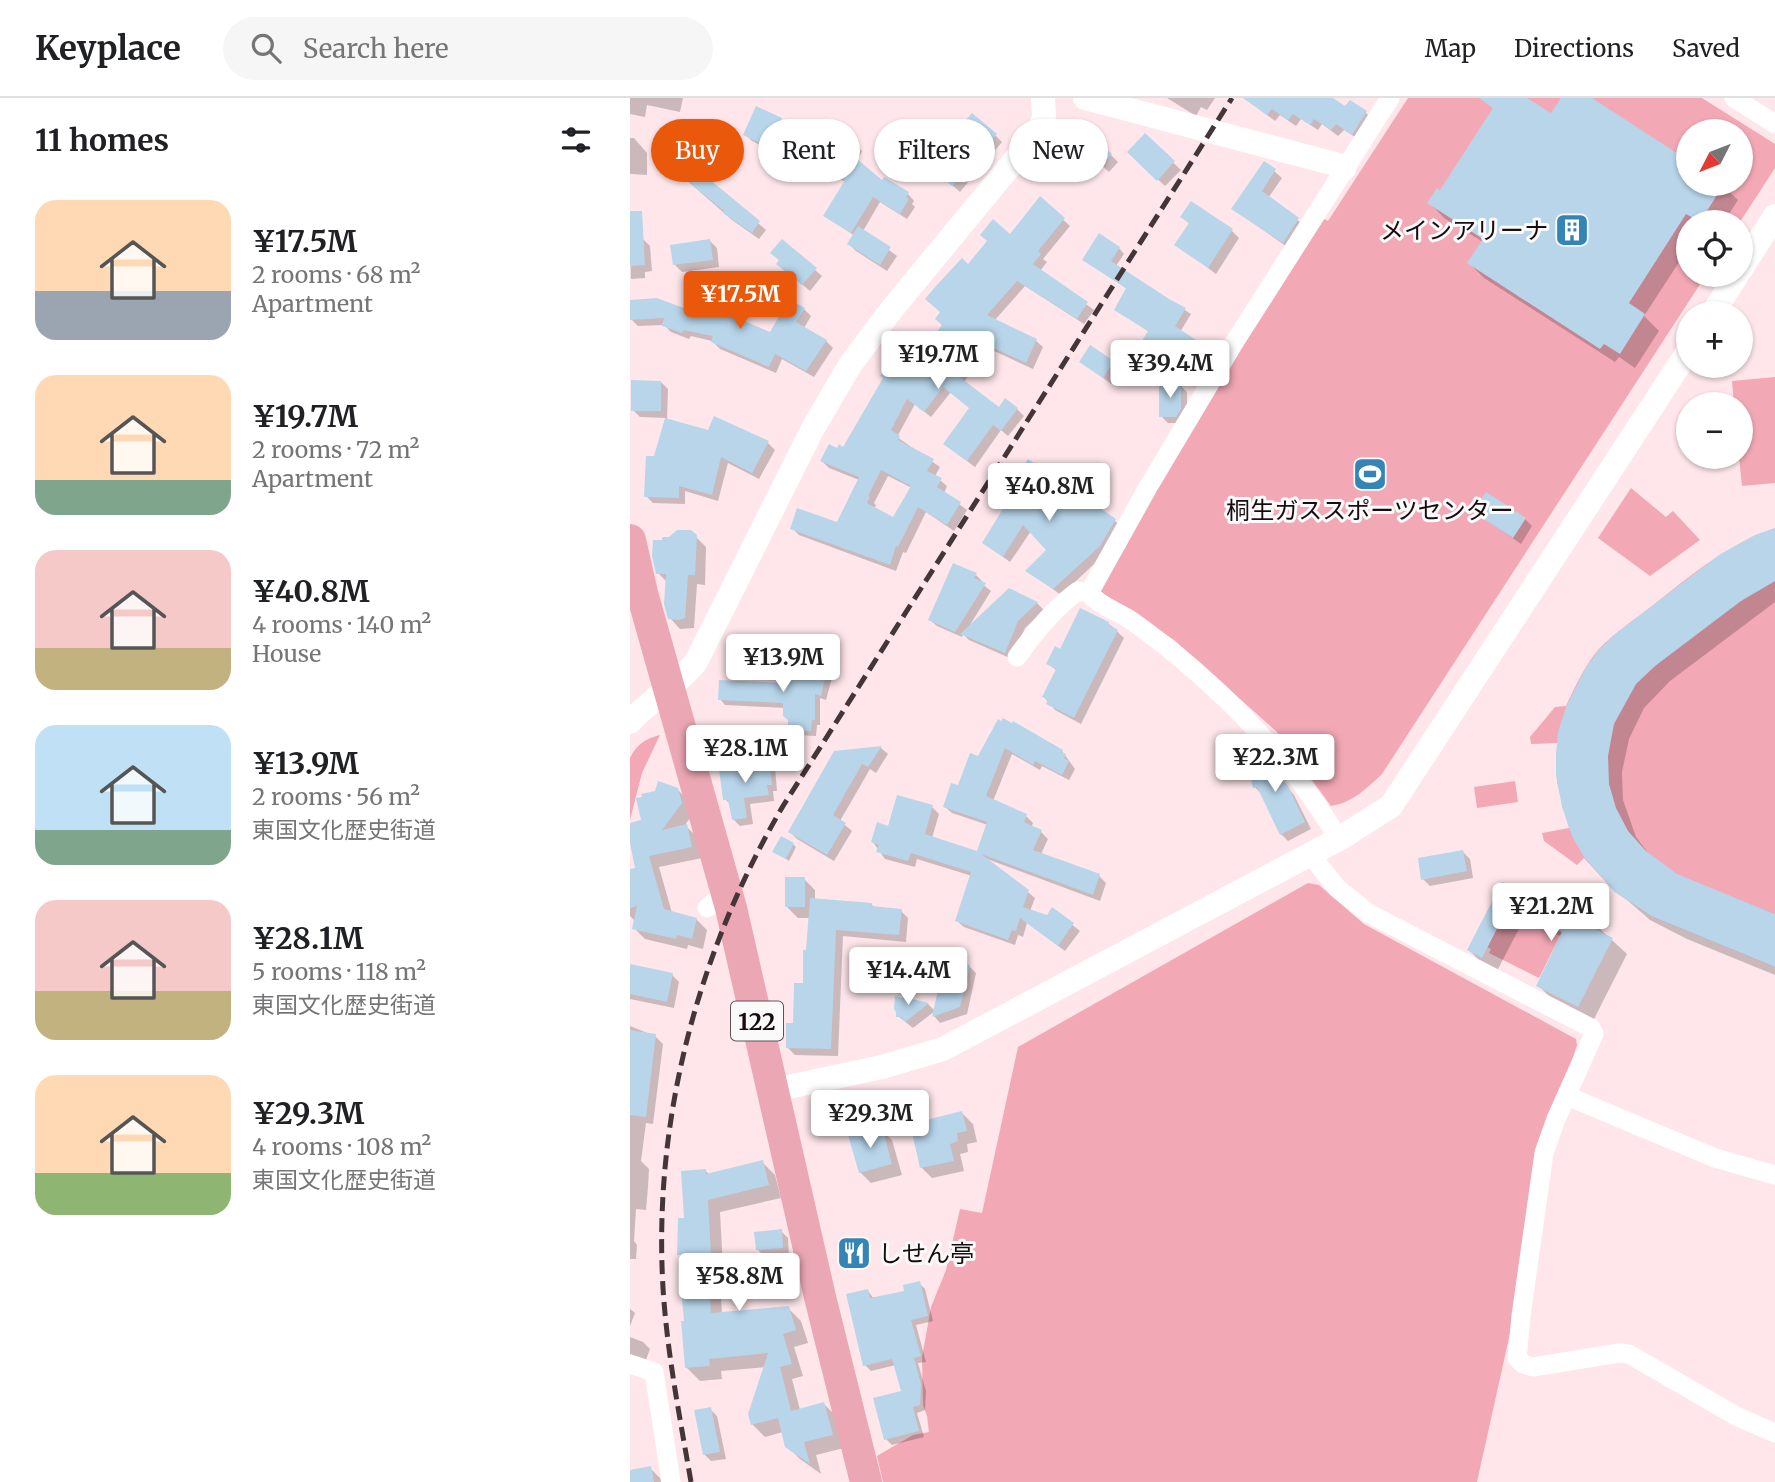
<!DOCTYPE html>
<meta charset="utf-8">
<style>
body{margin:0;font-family:Merriweather,"Noto Sans JP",serif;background:#f6f6f6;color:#202124;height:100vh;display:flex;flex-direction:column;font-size:26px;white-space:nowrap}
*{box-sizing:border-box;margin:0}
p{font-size:23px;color:#757577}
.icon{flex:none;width:38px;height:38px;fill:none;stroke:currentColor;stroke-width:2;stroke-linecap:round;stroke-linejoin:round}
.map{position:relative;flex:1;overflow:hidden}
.sheet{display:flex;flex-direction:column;background:#fff;width:630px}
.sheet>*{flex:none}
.banner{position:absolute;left:21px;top:21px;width:665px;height:63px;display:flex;gap:14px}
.needle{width:46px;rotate:228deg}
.buttons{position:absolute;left:1046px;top:21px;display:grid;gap:14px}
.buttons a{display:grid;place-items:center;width:77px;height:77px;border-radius:50%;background:#fff;box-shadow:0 2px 5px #0004;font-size:35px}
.price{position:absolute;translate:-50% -60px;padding:0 16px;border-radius:7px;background:#fff;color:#222;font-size:23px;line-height:46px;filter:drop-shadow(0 2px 4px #0008)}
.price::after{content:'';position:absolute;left:50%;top:42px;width:21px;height:16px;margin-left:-10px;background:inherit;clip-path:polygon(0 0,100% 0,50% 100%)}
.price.active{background:#ea580c;color:#fff}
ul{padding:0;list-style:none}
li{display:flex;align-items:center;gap:21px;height:175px;padding:0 35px}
li span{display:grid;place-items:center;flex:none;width:196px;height:140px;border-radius:21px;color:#555}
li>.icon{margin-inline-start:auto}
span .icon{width:84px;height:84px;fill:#fffc;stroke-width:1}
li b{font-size:30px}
h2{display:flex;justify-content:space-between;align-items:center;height:84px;padding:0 35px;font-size:30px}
.pill{padding:0 24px;border-radius:32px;background:#fff;box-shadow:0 2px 5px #0004;font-size:24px;line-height:63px}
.pill.active{background:#ea580c;color:#fff}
header{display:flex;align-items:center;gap:42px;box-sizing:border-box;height:98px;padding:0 35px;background:#fff;border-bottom:2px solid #e0e0e0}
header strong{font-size:33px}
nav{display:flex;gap:38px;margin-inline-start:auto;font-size:24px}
.search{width:490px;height:63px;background:#f6f6f6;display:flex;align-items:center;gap:18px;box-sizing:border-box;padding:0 24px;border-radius:38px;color:#757577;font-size:26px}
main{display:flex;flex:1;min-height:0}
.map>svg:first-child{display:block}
.green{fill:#f3a8b6;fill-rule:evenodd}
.shadow{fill:#0003;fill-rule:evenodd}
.building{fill:#b8d5ea;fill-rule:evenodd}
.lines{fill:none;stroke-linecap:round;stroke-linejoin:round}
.minor{stroke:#fff;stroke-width:19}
.tertiary{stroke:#fff;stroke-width:24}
.trunk{stroke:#eca7b4;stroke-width:32}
.rail{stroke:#443538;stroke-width:5;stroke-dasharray:14 7;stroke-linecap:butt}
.labels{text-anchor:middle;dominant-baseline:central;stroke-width:6;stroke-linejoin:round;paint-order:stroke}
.shield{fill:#fafafa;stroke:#5c5356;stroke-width:2}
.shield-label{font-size:23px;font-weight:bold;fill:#190c0f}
.poi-label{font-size:24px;fill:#190c0f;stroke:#fafafa;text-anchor:end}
</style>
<header>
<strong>Keyplace</strong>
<div class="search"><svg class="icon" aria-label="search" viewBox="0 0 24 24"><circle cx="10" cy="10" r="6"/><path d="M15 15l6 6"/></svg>Search here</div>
<nav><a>Map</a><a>Directions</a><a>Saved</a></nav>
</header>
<main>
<section class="sheet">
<h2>11 homes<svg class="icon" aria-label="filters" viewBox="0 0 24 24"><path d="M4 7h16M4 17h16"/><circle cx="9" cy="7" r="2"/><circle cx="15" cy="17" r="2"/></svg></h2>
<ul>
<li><span style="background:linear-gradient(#ffd9b3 65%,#9aa5b1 0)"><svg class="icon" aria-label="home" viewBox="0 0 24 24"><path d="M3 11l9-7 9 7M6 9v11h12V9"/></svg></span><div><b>¥17.5M</b><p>2 rooms · 68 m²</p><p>Apartment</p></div></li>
<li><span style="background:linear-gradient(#ffd9b3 75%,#7fa58c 0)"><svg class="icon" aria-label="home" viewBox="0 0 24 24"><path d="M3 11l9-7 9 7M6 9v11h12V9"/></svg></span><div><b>¥19.7M</b><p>2 rooms · 72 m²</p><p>Apartment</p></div></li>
<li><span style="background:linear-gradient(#f6c9c9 70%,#c2b280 0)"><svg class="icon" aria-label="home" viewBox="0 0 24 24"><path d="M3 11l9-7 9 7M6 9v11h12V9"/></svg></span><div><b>¥40.8M</b><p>4 rooms · 140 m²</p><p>House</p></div></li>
<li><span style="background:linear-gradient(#bfe0f5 75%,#7fa58c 0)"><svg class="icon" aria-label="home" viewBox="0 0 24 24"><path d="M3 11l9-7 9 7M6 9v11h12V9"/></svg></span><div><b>¥13.9M</b><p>2 rooms · 56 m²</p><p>東国文化歴史街道</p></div></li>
<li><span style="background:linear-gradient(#f6c9c9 65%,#c2b280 0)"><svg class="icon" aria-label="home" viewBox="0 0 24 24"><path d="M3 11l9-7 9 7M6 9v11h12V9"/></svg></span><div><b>¥28.1M</b><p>5 rooms · 118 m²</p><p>東国文化歴史街道</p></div></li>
<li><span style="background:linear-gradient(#ffd9b3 70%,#8fb573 0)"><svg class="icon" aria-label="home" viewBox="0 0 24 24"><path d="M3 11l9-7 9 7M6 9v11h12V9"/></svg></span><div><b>¥29.3M</b><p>4 rooms · 108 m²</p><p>東国文化歴史街道</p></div></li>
</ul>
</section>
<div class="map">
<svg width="1145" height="1384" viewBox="0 0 1145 1384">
<rect width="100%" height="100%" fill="#fee6ea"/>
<path class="green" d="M778,0H1072L1145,46V70L1110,124H1059V177H1076L752,676C737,690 722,705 701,708L647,634L544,542L471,495L468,488L628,223L694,121L698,123ZM1059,33H1111V86H1059Z
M1145,279V385L1112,388L1109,359H1111V306H1104L1102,283Z
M1001,390L1036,419L1043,413L1070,442L1020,478L968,440Z
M1145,430V869L1021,818L985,794L954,760L947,767L914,743L912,735L939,730L927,684V645L901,646L900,639L925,609L936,608C945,589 954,569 968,552C984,535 1004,522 1022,508C1061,477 1098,446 1145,430Z
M30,637L12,675L0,722V660C7,646 15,641 30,637Z
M885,683L888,704L847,710L844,689Z
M678,785L689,787L734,826L946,941L947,947L938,974L847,1384H253L247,1358L283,1337L299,1334L297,1318L293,1307L292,1259L301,1209L316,1172L330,1111L352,1115L388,949Z
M884,809L932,834L909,880L859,855L861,851L857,849L877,811L881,813Z"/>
<path class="shadow" d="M0,0H53L50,14L17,7L15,19L0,16Z
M537,0H585L577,12L571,9L566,18Z
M625,0H700L715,10L736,15L743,22L730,42L714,32L708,38L692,26L688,32L671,21L666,28L650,17L645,23L629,11Z
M868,0H894L921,18L933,0H958L1059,86H1091L1108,102L1094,124H1059V149L1014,218L1029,233L1005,270L989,259L985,264L854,180L839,165L853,144L814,120L800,105L811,95L865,10Z
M151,22L158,29L205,53L225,46L232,53L227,64L252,84L278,96L284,103L282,106L285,109L277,121L250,104L233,133L267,158L257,173L226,153L219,146L225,138L195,118L216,84L171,62L164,55L166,51L144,41L139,52L122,43L115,36Z
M365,37L372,44L330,94L307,74Z
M515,38L551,72L535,88L499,54Z
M0,40H4L17,55V77L0,76Z
M481,57L488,64L479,74L462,59Z
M635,65L652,80L638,100L675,128L660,151L603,111Z
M81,67L88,74L80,84L136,132L129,141L102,122L53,79Z
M410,101L440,128L413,161L417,164L410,173L464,212L454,226L395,188L364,223L406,243L413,249L403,271L364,253L360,258L355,255L334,284L369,311H387L394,318L378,338L371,332L345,369L322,352L341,310L321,294L301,319L285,306L267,339L310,369L305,378L317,388L314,395L337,412L324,433L296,414L276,455L273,454L266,473L169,437L162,430L208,426L229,382L199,370L192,363L214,351L314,228L338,168L380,138ZM258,378L282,390L263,421L244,411L246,407L244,405Z
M552,119L602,133L609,140L586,176L546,146L560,126Z
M13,141L20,148L22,173L15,174V180L1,181L0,142Z
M80,143L87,150L89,169L52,174L45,167Z
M489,150L494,156L486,168L561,216L550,234L575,251L587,249L592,255L580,275L573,270L569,276L536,255L521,279L501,264L519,234L486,211L497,191L454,162Z
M155,172H185L192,178L180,193Z
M174,211L181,218L174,230L196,243L203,250L184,279L152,261L146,275L90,251L82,243L61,238L59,241L41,234L34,227L8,228L1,221L60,214L141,236Z
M451,263L483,264L490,271L481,286Z
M31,284L38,291L37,322L79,334L85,320L138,345L145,352L129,381L98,365L88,403L55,393V406L23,405L16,398L36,320L10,319L3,312Z
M550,287L557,294V318L553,325H538L531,318Z
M856,397L895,421L902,428L891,446L845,414Z
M376,409L485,423L492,430L477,454L431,497L398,473L419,453L401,433L380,464L354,445Z
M1145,433V504L1040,583L1014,610L999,641L992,674L993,702L1006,739L1022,760L1047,777L1145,816V877L1057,841L1020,822L988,794L927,656Z
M66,439L76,449L75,487L67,486L64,530L50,531L40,520L37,484L28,475Z
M346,477L352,483L351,485L361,493L338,530L380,492L407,505L414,512L395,530L382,561L339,542L333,536L332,539L307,528L300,522Z
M478,525L494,540L451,626L425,612L414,599L427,573L418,565L431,553Z
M197,574L202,580L196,602L190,600V627H187L186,638L165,637L160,632V622L155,610L95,607L90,601L158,587Z
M383,625L432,653L445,671L439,682L412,668L410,672L382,656L363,703L396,718L403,725L401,730L411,734L418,741L411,756L469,778L476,785L470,803L357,761L405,800L400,813L417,819L423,812L450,833L435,853L397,825L393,839L388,837L385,847L334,829L327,823L342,778L287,761L285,769L255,761L243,744L259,730L302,709L309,716L302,740L348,755L358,727L322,715L315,709L349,660Z
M251,650L258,656L246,675L240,671L210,723L222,733L204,763L167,741L160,734L206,655Z
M138,663L145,670L147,693H143L144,703L120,706L123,726L110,728L103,721L101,707L95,701Z
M637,664L664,697L681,731L658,743L651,736L632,697L625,689Z
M47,691L58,702L62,717L55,727L67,739L72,760L29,769L42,815L66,821L77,832L73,851L58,847L57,851L15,841L4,830L5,823L0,818V773L7,771L13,724Z
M163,746L166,749L159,763L145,754Z
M833,754L840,761L843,780L800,788L793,781Z
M174,781L185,792V802L241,806L245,810L271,813L278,820L276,844L213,838L208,958L165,957L158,950L174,887L180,820H168L157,809Z
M872,787L934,818L958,820L997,856L963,923L923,902L908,887L932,839L899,822L896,827L892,825L867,873L854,867L839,852Z
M339,868L346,875L337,916L310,925L304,918Z
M0,873L42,877L49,884L44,910L0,901Z
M282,903L298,906L305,913L283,930L268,918Z
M0,928L25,938L33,946L23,1026L16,1025L11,1063L19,1071L18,1089L16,1112L6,1111L4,1143L7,1147L6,1161H0Z
M332,1015L343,1026L347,1044L337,1046L338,1054L330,1056L334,1073L302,1080L291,1069Z
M251,1031L262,1042L272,1077L241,1085L230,1074Z
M132,1064L145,1077L151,1100L90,1114L93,1170H71L91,1200L92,1216L158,1210L171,1223L178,1245L164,1249L173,1278L162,1281L170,1312L194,1306L207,1319L214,1350L186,1357L191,1376L170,1361L157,1348L153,1334L135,1339L122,1326L136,1269L91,1273L92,1281L70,1283L57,1270V1192L54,1161L49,1156L56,1122L76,1073L79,1077Z
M151,1133L158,1140L159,1157L135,1159L128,1152Z
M289,1185L295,1191L303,1223L286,1227L296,1264L288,1265L296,1293L295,1312L287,1315L294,1339L262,1347L256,1341L273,1294L266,1267L241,1273L235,1267L238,1193L244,1201L276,1195Z
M0,1211L5,1215L0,1228Z
M0,1239L13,1244L20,1251L16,1262L0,1256Z
M80,1311L87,1318L96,1361L81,1363L74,1356Z
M20,1370L30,1380L31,1384H0V1374Z"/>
<path class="building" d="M613,0H703L715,8L720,2L737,13L722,37L706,26L701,32L684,21L680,27L663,16L658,22L642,11L637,17Z
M849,0H897L921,15L931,0H962L1059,63V86H1094L1070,124L1056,116L999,205L1015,216L990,256L974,246L970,251L837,165L853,141L797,105L807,90L810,92L863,10Z
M126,8L152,20L150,24L204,51L211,37L226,45L221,56L252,82L254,79L279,94L276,99L279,101L270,116L243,99L221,135L193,118L215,82L162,55L165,49L137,36L132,46L113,37Z
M342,15L367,36L322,88L297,67Z
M515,35L545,63L527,83L497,54Z
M462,39L482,56L471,68L453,52Z
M62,49L82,65L73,76L130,123L122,135L93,115L94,113L44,72Z
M634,63L646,71L632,93L669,120L653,145L601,111Z
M410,98L435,120L408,153L411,156L403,166L458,204L447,221L387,183L357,217L407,241L396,265L357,247L353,253L348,250L327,277L369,309L375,300L388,310L371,333L363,327L337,363L313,346L339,310L313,289L294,314L277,301L261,332L270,338L268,342L304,361L297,373L312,380L307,389L331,404L317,427L288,409L268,449L266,448L260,467L160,431L167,410L207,424L229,379L190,363L199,346L207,350L209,346L213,349L253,280L250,278L268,256L259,249L269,237L292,255L312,227L305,221L310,214L295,201L305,189L332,160L338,166L357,143L350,137L363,121L380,136ZM251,372L281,388L263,419L237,405L240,399L238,398Z
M561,103L603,131L578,170L544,147L559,125L550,119Z
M0,113H12L15,167L0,168Z
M228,128L261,149L250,167L217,146Z
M469,135L490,149L481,163L539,201L556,210L545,228L575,248L579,242L588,248L574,271L567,266L563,272L530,251L515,275L499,265L518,233L484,212L496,190L452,162Z
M80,141L83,162L43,167L40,147Z
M152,141L187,170L172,187L146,166L149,162L140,155Z
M27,200L59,212V209L105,219L140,234L159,201L175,210L166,224L197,242L176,273L145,256L139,269L81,244L83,238L53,232L52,235L32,228L34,220L0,222V202Z
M460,247L484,263L473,280L449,264Z
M1,282L31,283V313H1Z
M529,285H551V311L546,319H529Z
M84,318L139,343L122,375L91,359L82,397L49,388V400L14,399L16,358H24L35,320L78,332Z
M398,361L486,421L470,448L423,491L395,473L416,452L393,427L373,459L352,445L374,409L369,400L378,391Z
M856,394L896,420L883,440L843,414Z
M1145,430V483L1111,503L1025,568L1006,586L984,626L978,658L979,686L986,710L998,733L1016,753L1047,776L1145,816V869L1021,818L985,794L954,759L942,738L932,709L926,677V656L928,634L936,609L955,571L968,553L984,537L1089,457L1125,437Z
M47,432H61L67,437L65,477H58L55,520L49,522L38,521L34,506L36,476H26L22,458L23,442H32V439H39Z
M323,465L347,475L344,480L356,485L325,534L298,522Z
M379,490L408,504L388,523L375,555L330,536Z
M450,510L479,524L478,526L488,532L444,620L416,606L418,602L412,599L426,571L416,566L425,548L430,551Z
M162,563L197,573L191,598L185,596V622H182L181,633L158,632V622L153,618V605L88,602L89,582L156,585Z
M373,620L382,625L383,623L433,652L431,654L436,656L434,660L439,663L432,677L405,663L403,667L375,650L356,698L397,716L394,724L412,732L403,752L470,776L463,797L351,756L399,792L393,809L417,817L422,809L444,825L428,848L390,820L386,833L382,832L378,842L325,823L341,774L281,755L278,763L246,754L249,747L241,744L247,724L258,728L267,697L303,707L295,736L347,753L357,724L313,709L321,685L328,687L340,655L348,658L368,621L371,623Z
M252,648L238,669L232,666L203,717L216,725L197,757L158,734L204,653Z
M630,655L637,663L640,673L645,672L658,688L675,724L650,737L627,689L623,690L616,658Z
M139,661L142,687H137L139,697L114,700L117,720L102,722L98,702H93L89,671L104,670L103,666Z
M28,683L48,690L52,705L32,732L57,726L62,749L19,758L34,811L67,820L62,841L47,837L46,841L2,831L7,808L0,810V771L5,770L0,745V725L11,722L6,700L12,699L11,696L25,693Z
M151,738L164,745L156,761L142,754Z
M833,752L837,773L791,782L788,760Z
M155,779H175V809H155Z
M872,784L933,816L937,807L959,819L956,826L983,840L948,909L906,888L932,834L884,809L881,813L877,811L852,860L837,852Z
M180,800L242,805L241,808L272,811L269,837L206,832L201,951L156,950V925H163L164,885H173V852H176Z
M315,861L340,867L330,909L302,919Z
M0,866L43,875L37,904L0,896Z
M277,896L282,901L299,905L275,924L271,919H266V914L264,911L265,898L272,900Z
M0,932L26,936L16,1019L0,1017Z
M332,1013L337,1033L327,1035L328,1043L320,1046L324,1063L290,1070L280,1026Z
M252,1029L262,1066L229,1075L218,1037Z
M133,1062L139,1087L78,1102L81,1158L60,1157L79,1186L81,1215L159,1208L166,1232L153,1236L162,1266L150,1269L161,1313L194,1304L203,1337L174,1344L180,1366L155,1349L148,1320L121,1327L118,1316L138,1255L79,1261L80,1268L55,1270L51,1223H54L51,1191L55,1190L52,1157H47L48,1120H54L51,1073L76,1071V1076Z
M152,1131L153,1150L126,1152L124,1134Z
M290,1183L298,1218L281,1222L291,1258L284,1260L291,1286L290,1307L283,1309L289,1333L254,1342L243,1300L271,1293L262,1261L233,1268L216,1196L238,1191L240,1200L274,1193L273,1187Z
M81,1309L90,1354L73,1357L64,1312Z
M21,1368L24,1384H0V1372Z"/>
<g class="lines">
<path class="minor" d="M1104,0L1145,26
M459,495L517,391L604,245L760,0
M387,559C404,535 424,510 448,493L459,495C468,507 486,513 499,521C512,530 525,540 538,550C605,604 664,667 709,741
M680,756L707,790L738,815L961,930L964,936L926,1021L914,1055L891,1218L887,1260L893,1266L903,1269L989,1255L999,1256L1106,1318L1145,1335
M77,810L86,803L98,799
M937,998L1085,1060L1145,1077
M0,1266L24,1274L41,1384"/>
<path class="tertiary" d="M455,0L705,66L714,71
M1111,171L1145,118
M1083,215L1107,177
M0,624C20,602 47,587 66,564L182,332L220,267L262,211L408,34L414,20L413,0
M144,992L252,969L313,951L709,741L761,708L1059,252"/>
<path class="trunk" d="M0,442L12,495L101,810L190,1199L236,1384"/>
<path class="rail" d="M61,1384C50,1320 37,1255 33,1190C23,1022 68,853 153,708L602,0"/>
</g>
<defs>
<g id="building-square" transform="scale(1.75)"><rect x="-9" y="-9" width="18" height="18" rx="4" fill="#3484b5" stroke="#fafafa"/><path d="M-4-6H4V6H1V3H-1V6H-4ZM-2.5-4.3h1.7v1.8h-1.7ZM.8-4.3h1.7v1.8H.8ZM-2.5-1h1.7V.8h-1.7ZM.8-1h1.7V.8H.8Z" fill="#fff"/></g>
<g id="stadium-square" transform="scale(1.75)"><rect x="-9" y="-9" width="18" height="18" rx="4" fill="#3484b5" stroke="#fafafa"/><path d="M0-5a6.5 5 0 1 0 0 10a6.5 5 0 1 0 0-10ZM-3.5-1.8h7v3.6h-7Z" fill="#fff"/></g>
<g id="restaurant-square" transform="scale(1.75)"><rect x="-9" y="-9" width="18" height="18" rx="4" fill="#3484b5" stroke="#fafafa"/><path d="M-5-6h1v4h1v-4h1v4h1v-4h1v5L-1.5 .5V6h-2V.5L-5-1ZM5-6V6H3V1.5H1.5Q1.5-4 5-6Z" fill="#fff"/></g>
</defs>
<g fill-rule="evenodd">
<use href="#building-square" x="942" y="132"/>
<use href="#stadium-square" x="740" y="376"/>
<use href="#restaurant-square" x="224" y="1155"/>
</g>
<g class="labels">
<rect class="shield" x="101" y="903.5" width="52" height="39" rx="5"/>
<g class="shield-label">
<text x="127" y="923">122</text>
</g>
<g class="poi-label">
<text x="918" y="132">メインアリーナ</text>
<text x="740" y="412" text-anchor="middle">桐生ガススポーツセンター</text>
<text x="248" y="1155" text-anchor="start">しせん亭</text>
</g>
</g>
</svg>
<div class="buttons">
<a><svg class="needle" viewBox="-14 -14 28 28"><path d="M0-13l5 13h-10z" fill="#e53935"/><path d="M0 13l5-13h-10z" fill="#757577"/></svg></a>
<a><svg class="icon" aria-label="locate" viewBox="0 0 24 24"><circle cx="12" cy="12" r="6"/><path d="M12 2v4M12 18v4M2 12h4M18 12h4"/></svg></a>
<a>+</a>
<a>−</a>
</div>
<b class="price active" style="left:110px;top:233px">¥17.5M</b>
<b class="price" style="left:308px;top:293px">¥19.7M</b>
<b class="price" style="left:540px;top:302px">¥39.4M</b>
<b class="price" style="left:419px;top:425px">¥40.8M</b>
<b class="price" style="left:153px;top:596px">¥13.9M</b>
<b class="price" style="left:115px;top:687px">¥28.1M</b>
<b class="price" style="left:645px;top:696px">¥22.3M</b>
<b class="price" style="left:921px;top:845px">¥21.2M</b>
<b class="price" style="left:278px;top:909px">¥14.4M</b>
<b class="price" style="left:240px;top:1052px">¥29.3M</b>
<b class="price" style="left:109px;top:1215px">¥58.8M</b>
<div class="banner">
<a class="pill active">Buy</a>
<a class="pill">Rent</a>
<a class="pill">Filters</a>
<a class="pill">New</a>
</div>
</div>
</main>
